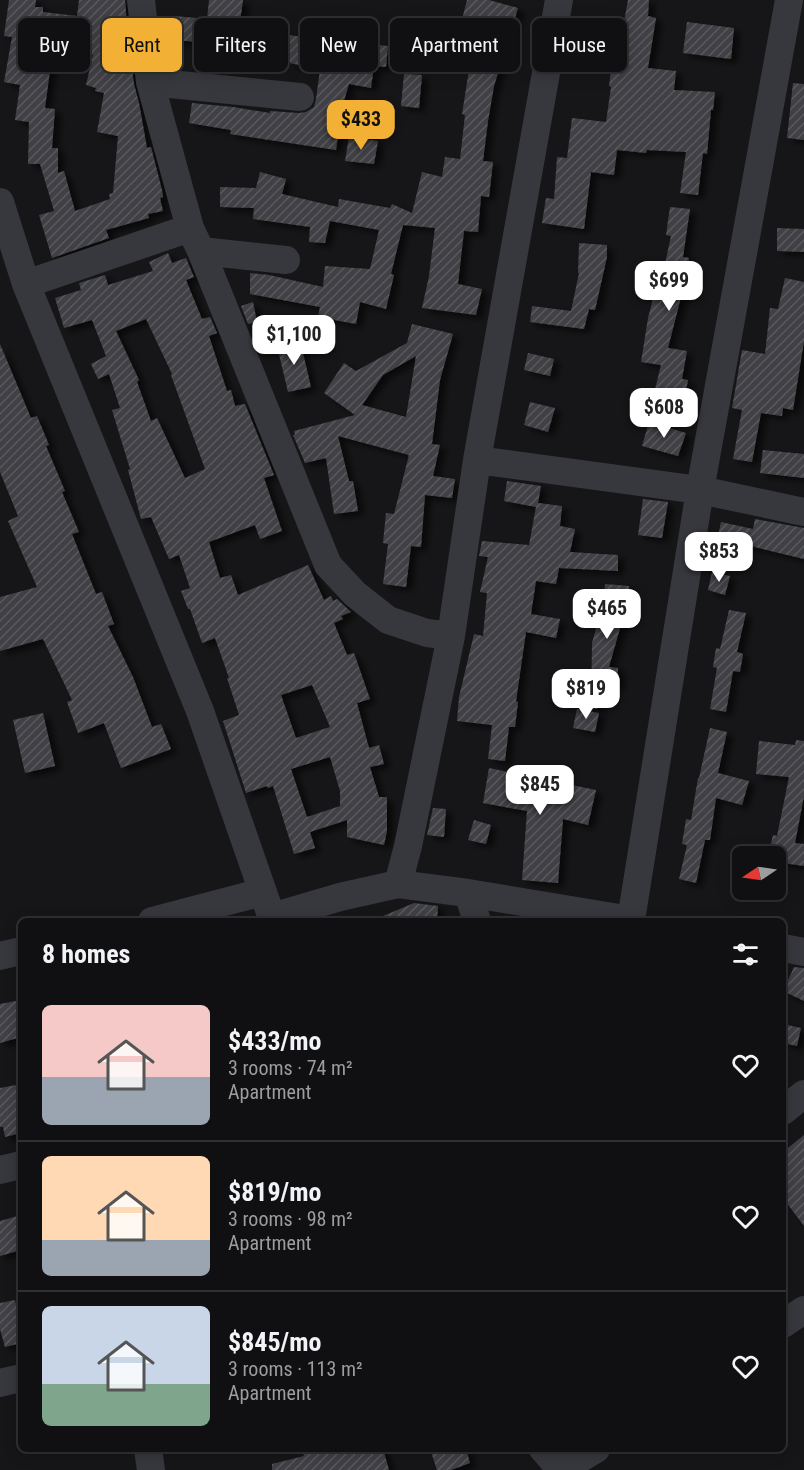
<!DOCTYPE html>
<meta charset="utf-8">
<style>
body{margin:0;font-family:"Roboto Condensed",sans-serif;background:#19191b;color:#f1f3f6;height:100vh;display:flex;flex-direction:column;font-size:22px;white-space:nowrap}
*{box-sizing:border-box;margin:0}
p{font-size:20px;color:#9c9d9f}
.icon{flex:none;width:33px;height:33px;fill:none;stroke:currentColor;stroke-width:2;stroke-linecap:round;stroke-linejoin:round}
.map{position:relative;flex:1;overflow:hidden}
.drawer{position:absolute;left:18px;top:918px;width:768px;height:534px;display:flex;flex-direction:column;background:#101012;border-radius:9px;box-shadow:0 3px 15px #0003,0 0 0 2px #303032}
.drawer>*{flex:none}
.top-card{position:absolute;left:18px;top:18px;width:768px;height:54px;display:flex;gap:12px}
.needle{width:39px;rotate:257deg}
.controls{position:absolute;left:732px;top:846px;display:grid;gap:12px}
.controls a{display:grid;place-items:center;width:54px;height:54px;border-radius:9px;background:#101012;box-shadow:0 3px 15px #0003,0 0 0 2px #303032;font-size:30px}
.price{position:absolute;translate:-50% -51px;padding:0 14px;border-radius:12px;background:#fff;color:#222;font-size:20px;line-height:39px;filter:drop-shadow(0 2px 3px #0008)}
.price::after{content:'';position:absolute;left:50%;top:36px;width:18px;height:14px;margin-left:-9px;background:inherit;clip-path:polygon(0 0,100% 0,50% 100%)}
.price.selected{background:#f2b134;color:#111}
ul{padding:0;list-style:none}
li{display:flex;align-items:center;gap:18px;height:150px;padding:0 24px}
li+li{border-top:2px solid #303032}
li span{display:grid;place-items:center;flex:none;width:168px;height:120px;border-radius:9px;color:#555}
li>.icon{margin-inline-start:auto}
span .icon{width:72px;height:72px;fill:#fffc;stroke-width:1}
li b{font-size:26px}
h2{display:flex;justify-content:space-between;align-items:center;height:72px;padding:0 24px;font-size:26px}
.pill{padding:0 21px;border-radius:9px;background:#101012;box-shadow:0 3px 15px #0003,0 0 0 2px #303032;font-size:21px;line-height:54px}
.pill.selected{background:#f2b134;color:#111}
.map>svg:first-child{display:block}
.building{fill:url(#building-hatch);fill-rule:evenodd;filter:url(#shadow)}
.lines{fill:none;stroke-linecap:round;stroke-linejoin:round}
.minor{stroke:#37383d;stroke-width:28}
</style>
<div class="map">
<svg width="804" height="1470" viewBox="0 0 804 1470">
<defs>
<pattern id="building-hatch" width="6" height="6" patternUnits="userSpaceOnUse" patternTransform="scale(1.5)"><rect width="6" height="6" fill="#404145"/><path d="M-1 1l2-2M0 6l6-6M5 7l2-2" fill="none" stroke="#595a5e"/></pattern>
<filter id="shadow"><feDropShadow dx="6" dy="4" stdDeviation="3" flood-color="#0009"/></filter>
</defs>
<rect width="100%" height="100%" fill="#161618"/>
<path class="building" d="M9,0H36L35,7H43V12L77,16L79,0H125L128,37L125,61H131L134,84L139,103L147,148L151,147L162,190L163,197L160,198L163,211L148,214L149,218L106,230L109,238L52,258L39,215L54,211L40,164H28L29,122L15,120L20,85L4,82L12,37L4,36ZM53,48L93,55L86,85L96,88L95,91L104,93L97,132L118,136L113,193L109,194L110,199L75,211L64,171L58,173V148H52L55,109L45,108Z
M209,0H243L240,22L280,26L279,33L324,41V39L388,46L386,67L374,66L371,88L349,84L343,104L336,150L230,134L231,130L189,123L192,103L233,107L270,113V111L299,113L306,112L314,107L316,99L320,69L289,63L290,53L236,47L235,53L210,50L211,43L173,40L175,16L207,19Z
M467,0H489L518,8L494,86L488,121L483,161L493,162L489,197L481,196L478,232L464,231L458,284L482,289L476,315L422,308L429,276L435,228L403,225L391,274L394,275L386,309L360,302L356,324L318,317L320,307L250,294V273L269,275L323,287L325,266L370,269L379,230L330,221L325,243L309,242L310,227L253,219L254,208L220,207V187L256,188L260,172L286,179L282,194L338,207L339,199L390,208L392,204L412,213L422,172L442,177L445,157L460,159L465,115L462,114L469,70L463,68L474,30L460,27Z
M628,0H649L648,16L656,18L648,68L676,71L674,90L715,92L713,110H711L707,154L703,153L698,195L680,193L686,152L647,150L646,153L617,150L614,175L591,172L584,229L542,223L546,198L554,199L557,157L567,158L572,118L606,122L611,87L609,86L611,70L615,71Z
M687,22L734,28L731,59L683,53Z
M404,74L422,75L419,108L401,106Z
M793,83L804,84V140L787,138Z
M349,137L378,141L374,164L345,161Z
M670,207L690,209L683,257L689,258L681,297L668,348L687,351L682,379L688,380L684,400L654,393L661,365L641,362L648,318L654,295L658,296L671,236L666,235Z
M777,228L804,229V252L777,251Z
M579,243L607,245V257L595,310L589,309L584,329L530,322L532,306L571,311L579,273H578Z
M168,253L172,263L186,258L194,277L186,280L202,319L210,317L217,333L209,336L227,391L231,390L235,406L245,404L274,475L264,478L282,531L260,539L255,525L209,542L220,578L231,575L238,595L308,565L324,600L331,596L333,601L337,599L351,612L341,616L343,619L334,623L347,655L354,653L370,699L357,703L369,748L379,745L384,764L370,767L379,797H387V831L384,845L347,837V820L310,832L315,848L294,854L273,786L268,788L267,786L246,793L223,721L239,715L227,678H229L215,638L202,643L190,609H188L181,591L190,588L179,555L169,559L151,517L141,519L128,470L130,469L112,410L120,408L109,374L98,379L91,364L106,356L92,320L64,328L55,298L81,290L79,283L105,275L108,285L153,271L149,262ZM146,319L172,374L171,375L205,469L185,478L157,418L151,421L137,382L139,380L116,331ZM312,685L330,727L296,738L281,695ZM330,757L340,791V806L307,817L291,769Z
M785,278L804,282V341L793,410L783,408L782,416L761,413L752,462L733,459L742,410L732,408L742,350L765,354L770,308L778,309Z
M253,302L257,322L248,324L241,306Z
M412,324L453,334L440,380L432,444L440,445L433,476L455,479L452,498L425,495L421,547L411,546L406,587L383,584L388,544L383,543L386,513L394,514L409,455L338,436L349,481H353L358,511L334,514L326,458L305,463L293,435H295L294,431L355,415L324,393L344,363L356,371L407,343ZM416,356L406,417L362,405L383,375Z
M300,340L311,387L288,392L277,346Z
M0,344L31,418L37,416L49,445L46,446L65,491L62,492L79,532L72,534L96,594L102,592L114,624L108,626L133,677L152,727L161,724L171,749L121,768L104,723L78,733L67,702L72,700L43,639L0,651V597L37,587L8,521L18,516L0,472Z
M528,353L554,359L550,376L524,370Z
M530,402L555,408L548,432L524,425Z
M649,422L686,433L678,456L642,446Z
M763,450L804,454V478L760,473Z
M507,481L541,486L538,503L562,506L560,526L575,529L570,552L618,555V571L559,568L556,584L536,581L531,614L560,619L556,638L526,632L516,701L518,702L515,727H509L505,761L488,759L492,725L457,721L459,697L474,634L483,636L487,593L480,592L488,557L479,556L482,541L529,545L536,507L504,501Z
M643,499L668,502L662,538L638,535Z
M755,519L804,528V559L738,543V544L717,540L721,522L753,529Z
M712,572L730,576L725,595L708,590Z
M605,584L629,586L628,607H626L609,667L618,668V686H603L597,709H591L592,643L597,625L601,626Z
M729,610L746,613L737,652L743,654L740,672L733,671L726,712L710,709L717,668L713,667L716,648L720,649Z
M577,709L599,713L595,732L573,728Z
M43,713L55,766L25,773L13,720Z
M710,728L727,732L718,773L749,781L742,805L716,798L710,840H705L696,883L679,879L687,845L682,844L686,819L691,820L698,778H699Z
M796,740L804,741V796L795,843L804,844V866L776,862V854L769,852L773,835L777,836L789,777L756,774L759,741L795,745Z
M489,768L596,790L588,825L563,819L558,883L522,880L527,811L483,803Z
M433,808L446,809L444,837L427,835Z
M474,820L491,825L486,844L468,840Z
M414,903L438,906L437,921H371Z
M794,967L804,968V1001L783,991Z
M21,1000V1037L0,1043V1004Z
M783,1024L801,1028L797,1046L783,1043Z
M16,1085L21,1108V1133L5,1137L3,1127H0V1088Z
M804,1135V1226L783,1198V1152Z
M21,1215V1250L0,1256V1221Z
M15,1300L21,1326V1343L5,1347L0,1329V1303Z
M302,1449H383L389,1470H272V1464L304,1456Z
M430,1449H466L470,1463L451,1470H437Z"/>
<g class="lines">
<path class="minor" d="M141,0L150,82L190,228L201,251L328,565L355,594L388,620L427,633L451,636L408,846L398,884
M150,82L300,97
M0,202L26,284L200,711L273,921
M201,251L286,260
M26,284L190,228
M477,460L700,490L804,512
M451,636L477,460L559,0
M468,893L477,921
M272,917L340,897L398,884L468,893L631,920L700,490L789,0
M152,921L263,892
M783,948L804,952
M0,956L21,951
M783,1111L804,1094
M0,1170L21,1165
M783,1324L804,1310
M0,1383L21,1378
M148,1449L151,1470
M543,1449L561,1470L596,1449"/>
</g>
</svg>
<div class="controls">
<a><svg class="needle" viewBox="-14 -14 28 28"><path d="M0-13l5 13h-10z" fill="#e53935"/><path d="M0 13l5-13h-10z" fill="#9c9d9f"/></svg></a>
</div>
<b class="price selected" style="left:361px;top:151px">$433</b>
<b class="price" style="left:669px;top:312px">$699</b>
<b class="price" style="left:294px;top:366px">$1,100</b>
<b class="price" style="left:664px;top:439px">$608</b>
<b class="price" style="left:719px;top:583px">$853</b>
<b class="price" style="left:607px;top:640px">$465</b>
<b class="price" style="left:586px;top:720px">$819</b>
<b class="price" style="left:540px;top:816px">$845</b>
<div class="top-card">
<a class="pill">Buy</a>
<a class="pill selected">Rent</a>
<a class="pill">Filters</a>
<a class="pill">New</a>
<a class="pill">Apartment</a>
<a class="pill">House</a>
</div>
<section class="drawer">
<h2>8 homes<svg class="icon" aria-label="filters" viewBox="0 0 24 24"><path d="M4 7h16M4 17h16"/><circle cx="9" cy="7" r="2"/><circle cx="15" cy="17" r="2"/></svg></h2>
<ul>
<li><span style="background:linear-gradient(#f6c9c9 60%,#9aa5b1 0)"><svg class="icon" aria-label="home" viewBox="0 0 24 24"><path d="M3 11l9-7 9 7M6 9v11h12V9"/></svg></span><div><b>$433/mo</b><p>3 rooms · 74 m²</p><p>Apartment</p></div><svg class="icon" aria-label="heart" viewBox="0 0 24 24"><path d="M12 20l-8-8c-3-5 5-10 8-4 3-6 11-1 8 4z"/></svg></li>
<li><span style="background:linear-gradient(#ffd9b3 70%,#9aa5b1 0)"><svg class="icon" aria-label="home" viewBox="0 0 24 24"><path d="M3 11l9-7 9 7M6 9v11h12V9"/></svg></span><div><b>$819/mo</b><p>3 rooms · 98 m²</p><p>Apartment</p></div><svg class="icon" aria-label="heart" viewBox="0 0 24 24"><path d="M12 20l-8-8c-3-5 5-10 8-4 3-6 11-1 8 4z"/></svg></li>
<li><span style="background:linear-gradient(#c9d6e8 65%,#7fa58c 0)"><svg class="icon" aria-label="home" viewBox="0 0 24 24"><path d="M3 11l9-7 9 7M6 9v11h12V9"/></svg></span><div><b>$845/mo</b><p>3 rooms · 113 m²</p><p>Apartment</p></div><svg class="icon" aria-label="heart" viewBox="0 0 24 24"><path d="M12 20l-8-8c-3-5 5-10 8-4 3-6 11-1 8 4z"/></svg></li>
</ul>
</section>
</div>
